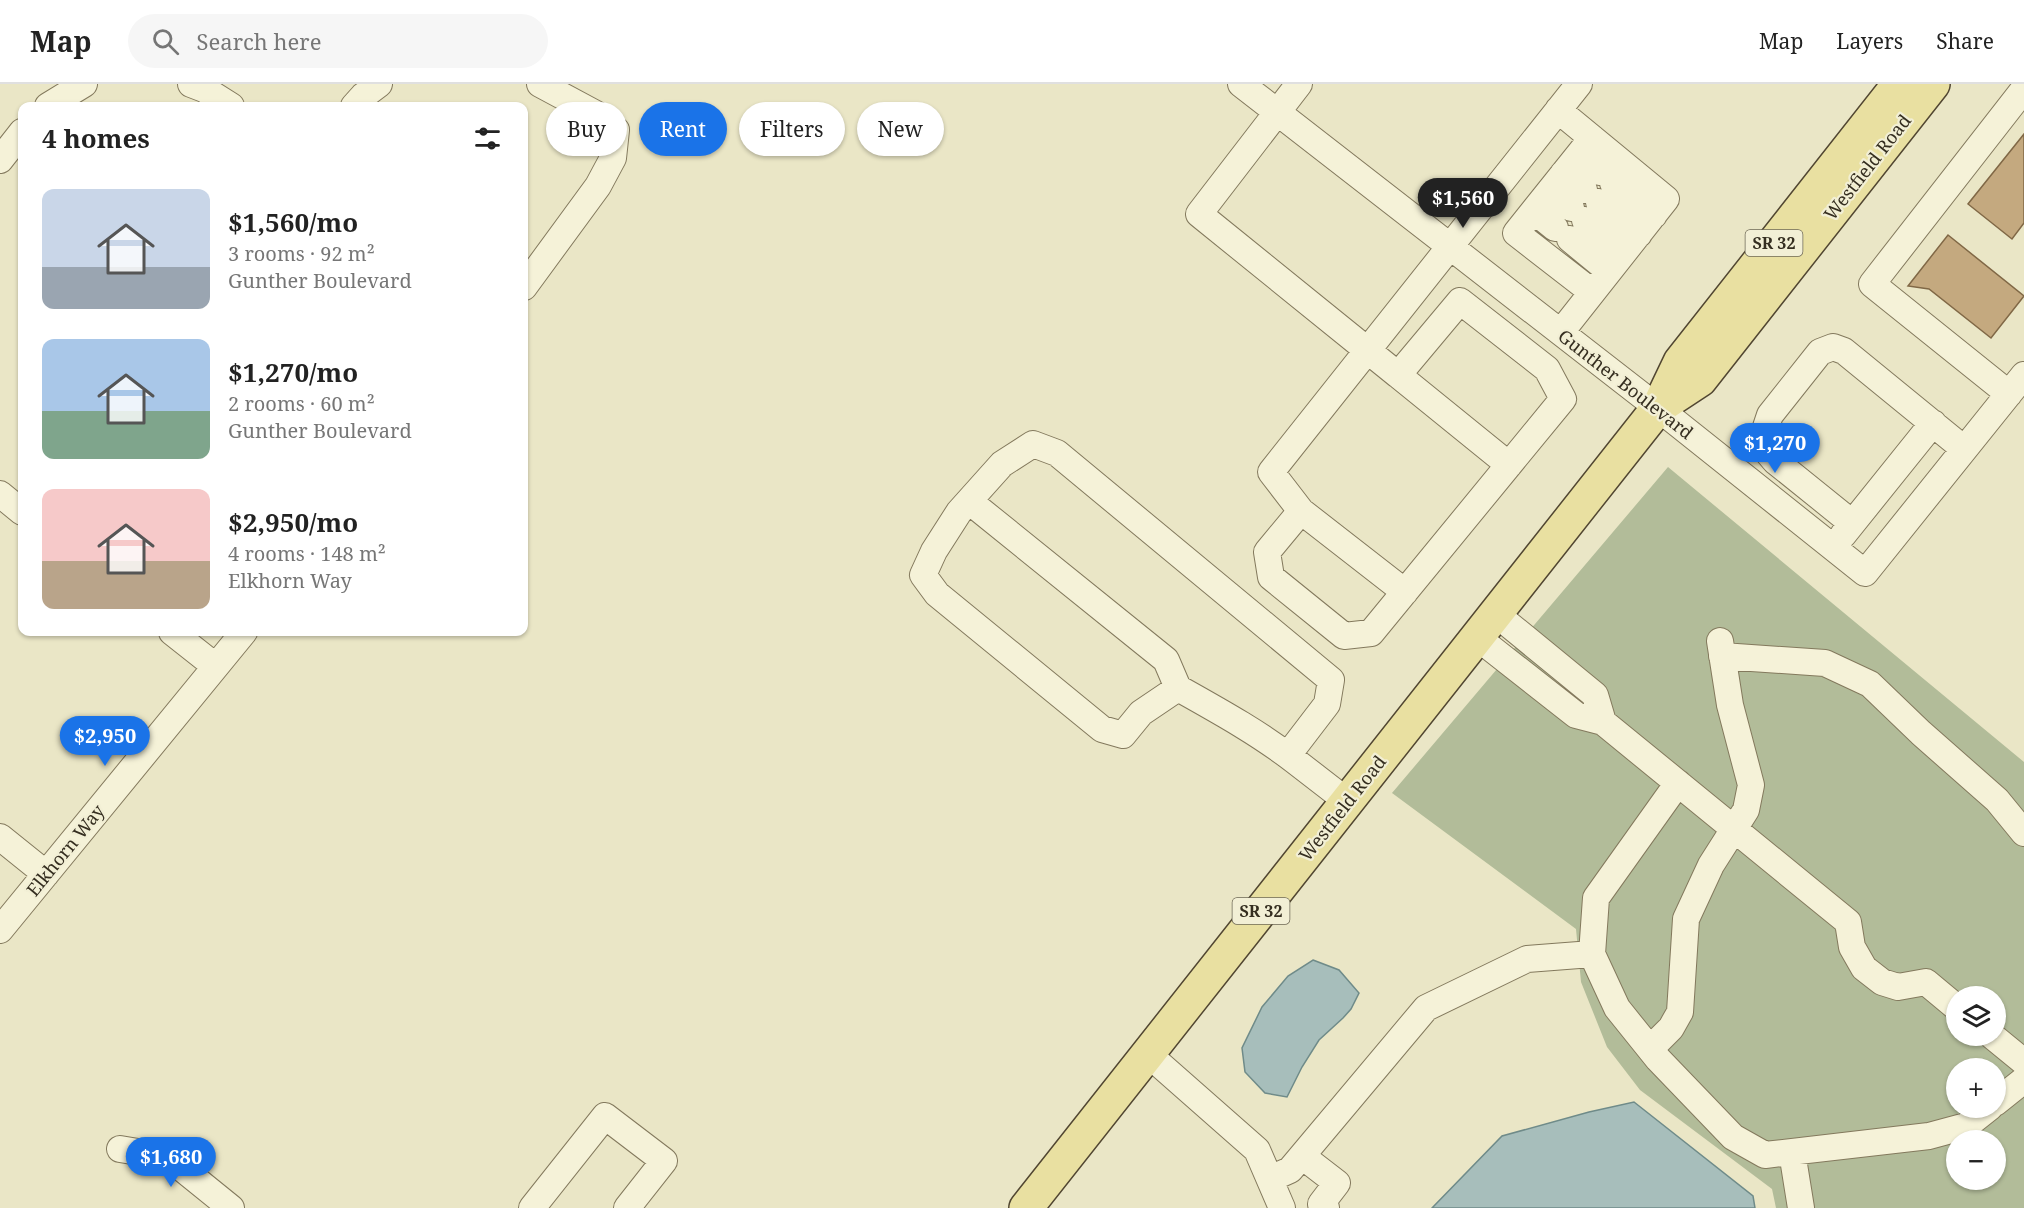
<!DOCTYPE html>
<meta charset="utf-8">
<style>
body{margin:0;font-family:"Noto Serif",serif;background:#f6f6f6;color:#222;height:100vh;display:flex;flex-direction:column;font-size:22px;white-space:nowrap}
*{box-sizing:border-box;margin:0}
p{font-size:20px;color:#767676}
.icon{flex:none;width:33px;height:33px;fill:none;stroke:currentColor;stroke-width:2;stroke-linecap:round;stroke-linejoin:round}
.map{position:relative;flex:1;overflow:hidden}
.details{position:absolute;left:18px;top:18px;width:510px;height:534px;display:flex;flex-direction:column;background:#fff;border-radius:12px;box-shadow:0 2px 4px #0004}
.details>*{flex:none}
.hud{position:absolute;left:546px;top:18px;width:570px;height:54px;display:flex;gap:12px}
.controls{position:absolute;left:1946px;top:902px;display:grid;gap:12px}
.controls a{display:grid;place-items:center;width:60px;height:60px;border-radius:50%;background:#fff;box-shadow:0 2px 4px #0004;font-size:30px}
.price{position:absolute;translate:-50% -51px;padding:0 14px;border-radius:21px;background:#1a73e8;color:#fff;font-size:20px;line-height:39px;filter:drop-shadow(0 2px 3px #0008)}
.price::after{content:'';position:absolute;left:50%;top:36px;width:18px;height:14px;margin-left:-9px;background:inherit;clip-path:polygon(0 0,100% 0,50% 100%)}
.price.active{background:#222;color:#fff}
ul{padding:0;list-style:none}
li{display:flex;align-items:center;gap:18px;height:150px;padding:0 24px}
li span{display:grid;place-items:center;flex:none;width:168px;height:120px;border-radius:12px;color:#555}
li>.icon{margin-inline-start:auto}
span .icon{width:72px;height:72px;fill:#fffc;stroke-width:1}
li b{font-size:26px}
h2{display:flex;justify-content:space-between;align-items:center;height:72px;padding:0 24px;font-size:26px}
.pill{padding:0 21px;border-radius:27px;background:#fff;box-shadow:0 2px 4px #0004;font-size:21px;line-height:54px}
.pill.active{background:#1a73e8;color:#fff}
header{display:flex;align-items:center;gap:36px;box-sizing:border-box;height:84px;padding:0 30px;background:#fff;border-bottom:2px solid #e0e0e0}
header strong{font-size:28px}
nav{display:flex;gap:33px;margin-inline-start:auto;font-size:21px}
.search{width:420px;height:54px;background:#f6f6f6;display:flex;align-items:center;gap:15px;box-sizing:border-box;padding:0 21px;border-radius:33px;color:#767676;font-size:22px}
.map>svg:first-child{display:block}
.cemetery{fill:#b2bc99;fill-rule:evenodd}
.water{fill:#a7bebb;stroke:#6f8b89;stroke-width:1.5}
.building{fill:#c4a97f;stroke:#806846;stroke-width:1.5}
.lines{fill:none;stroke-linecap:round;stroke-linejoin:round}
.minor-casing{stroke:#83795d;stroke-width:28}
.major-casing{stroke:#514631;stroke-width:36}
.minor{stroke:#f5f2d8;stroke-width:26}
.major{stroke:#e9e0a1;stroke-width:33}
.labels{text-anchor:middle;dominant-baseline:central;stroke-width:4.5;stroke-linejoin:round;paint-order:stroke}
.shield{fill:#f2efd5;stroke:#6e6856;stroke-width:1.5}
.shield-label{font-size:16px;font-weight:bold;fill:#352e20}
.street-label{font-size:18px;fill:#352e20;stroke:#f2efd5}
</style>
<header>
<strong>Map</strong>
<div class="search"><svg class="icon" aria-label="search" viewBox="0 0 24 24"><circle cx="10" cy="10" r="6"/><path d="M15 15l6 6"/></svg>Search here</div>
<nav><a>Map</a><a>Layers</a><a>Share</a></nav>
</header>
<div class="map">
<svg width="2024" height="1124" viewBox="0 0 2024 1124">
<rect width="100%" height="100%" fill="#eae6c6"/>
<path class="cemetery" d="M1668,383L2024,678V1124H1776L1772,1105L1640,1006L1607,963L1581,898L1576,845L1392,709ZM1956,912H1995V951H1956ZM1956,984H1995V1023H1956ZM1956,1056H1995V1095H1956Z"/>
<path class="water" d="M1313,876L1339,886L1359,909L1351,925L1343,934L1319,956L1302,983L1287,1013L1265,1009L1245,988L1242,964L1262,923L1288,892Z
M1634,1018L1753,1112L1755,1124H1432L1502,1052L1589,1028Z"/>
<path class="building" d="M2024,50V139L2012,155L1968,120Z
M1948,151L2024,212L1991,254L1929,205L1908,202Z"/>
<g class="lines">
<g class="minor-casing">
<path id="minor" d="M191,0L204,5L231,22
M1241,0L1658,324L1865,489L2024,291
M1299,0L1199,130L1398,291
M48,22L84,0
M354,22L363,12L379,0
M1558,26L1666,115L1561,248
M1592,54L1516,149L1592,208
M1578,72L1599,88
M0,76L22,48
M1563,90L1584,106
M1613,99L1654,131
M1550,107L1571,124
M1599,118L1639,150
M1534,127L1555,144
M1585,136L1625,167
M1570,155L1609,187
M524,203L598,102L613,74L616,46L596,30L540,0
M2009,310L1872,200L2024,5
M1509,381L1398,291L1460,217L1547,285L1563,315C1499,393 1435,471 1371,549L1344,552L1271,493L1267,468L1301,427L1271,388L1579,0
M0,410L22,428
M969,417L1166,576L1178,604
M1301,427L1405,508
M1852,439L1775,377L1763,363L1764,349L1770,331L1820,268L1833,263L1844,267L1964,365
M1843,451L1933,339
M1496,530L1595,611L1603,638
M172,548L215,582
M1478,554L1576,631L1603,638L1848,838L1852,863L1864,884L1882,898L1898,903L1926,898L1956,923
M1722,572L1825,579L1870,600L1921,649L1997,716L2024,749
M1288,671L1327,620L1331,596L1057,369L1033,360L1002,380L959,428L934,467L923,491L937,510L1102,645L1123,651L1141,629L1178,604C1219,627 1259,649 1295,677L1348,718
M1678,699L1596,814L1592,870L1617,924L1658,975L1733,1053L1765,1071L1929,1052L1966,1042L1990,1023
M0,753L46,790
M0,846L244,548
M1991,951L2024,978
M1650,965L1671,944L1680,928L1686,835L1711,781L1746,726L1751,701L1730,621L1720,557
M1148,970L1257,1066L1282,1124
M1995,1019L2024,996
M120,1065L168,1073L231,1124
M1792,1068L1801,1124
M1302,1072L1337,1099L1321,1120L1326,1124
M1270,1095L1290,1086L1426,924L1527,875L1592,870
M532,1124L605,1032L664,1077L627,1124"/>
</g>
<g class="major-casing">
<path id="major" d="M1659,323L1700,296L1933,0
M1026,1124L1658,324L1680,278L1899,0"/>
</g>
<use href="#minor" class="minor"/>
<use href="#major" class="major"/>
</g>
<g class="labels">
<g class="shield">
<rect x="1745.5" y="146" width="57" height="26" rx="4.5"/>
<rect x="1232.5" y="814" width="57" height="26" rx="4.5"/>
</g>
<g class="shield-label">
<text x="1774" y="159">SR 32</text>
<text x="1261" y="827">SR 32</text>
</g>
<g class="street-label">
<text transform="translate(1867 83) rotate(-52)">Westfield Road</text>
<text transform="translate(1626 300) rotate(38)">Gunther Boulevard</text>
<text transform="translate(1342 724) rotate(-52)">Westfield Road</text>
<text transform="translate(65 766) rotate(-51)">Elkhorn Way</text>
</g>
</g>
</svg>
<div class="controls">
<a><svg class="icon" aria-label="layers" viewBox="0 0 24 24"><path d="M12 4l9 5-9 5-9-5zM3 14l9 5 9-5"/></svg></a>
<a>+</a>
<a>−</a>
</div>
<b class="price active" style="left:1463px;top:145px">$1,560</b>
<b class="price" style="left:1775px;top:390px">$1,270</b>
<b class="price" style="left:105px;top:683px">$2,950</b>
<b class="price" style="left:171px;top:1104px">$1,680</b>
<div class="hud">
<a class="pill">Buy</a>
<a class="pill active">Rent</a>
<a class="pill">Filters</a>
<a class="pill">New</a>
</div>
<section class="details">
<h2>4 homes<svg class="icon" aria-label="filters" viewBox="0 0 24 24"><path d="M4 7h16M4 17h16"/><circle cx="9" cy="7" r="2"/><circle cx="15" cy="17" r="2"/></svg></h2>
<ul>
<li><span style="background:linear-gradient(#c9d6e8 65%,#9aa5b1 0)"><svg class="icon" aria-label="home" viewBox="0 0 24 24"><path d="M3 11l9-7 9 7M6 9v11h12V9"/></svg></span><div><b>$1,560/mo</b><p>3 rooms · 92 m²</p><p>Gunther Boulevard</p></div></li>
<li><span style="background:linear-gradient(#a9c7e8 60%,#7fa58c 0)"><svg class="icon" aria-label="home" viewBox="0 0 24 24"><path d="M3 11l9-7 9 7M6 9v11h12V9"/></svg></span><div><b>$1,270/mo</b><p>2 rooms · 60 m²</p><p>Gunther Boulevard</p></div></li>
<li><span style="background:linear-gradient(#f6c9c9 60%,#b9a48a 0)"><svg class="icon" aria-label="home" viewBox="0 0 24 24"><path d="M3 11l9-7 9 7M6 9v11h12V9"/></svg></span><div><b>$2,950/mo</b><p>4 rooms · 148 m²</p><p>Elkhorn Way</p></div></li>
</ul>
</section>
</div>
